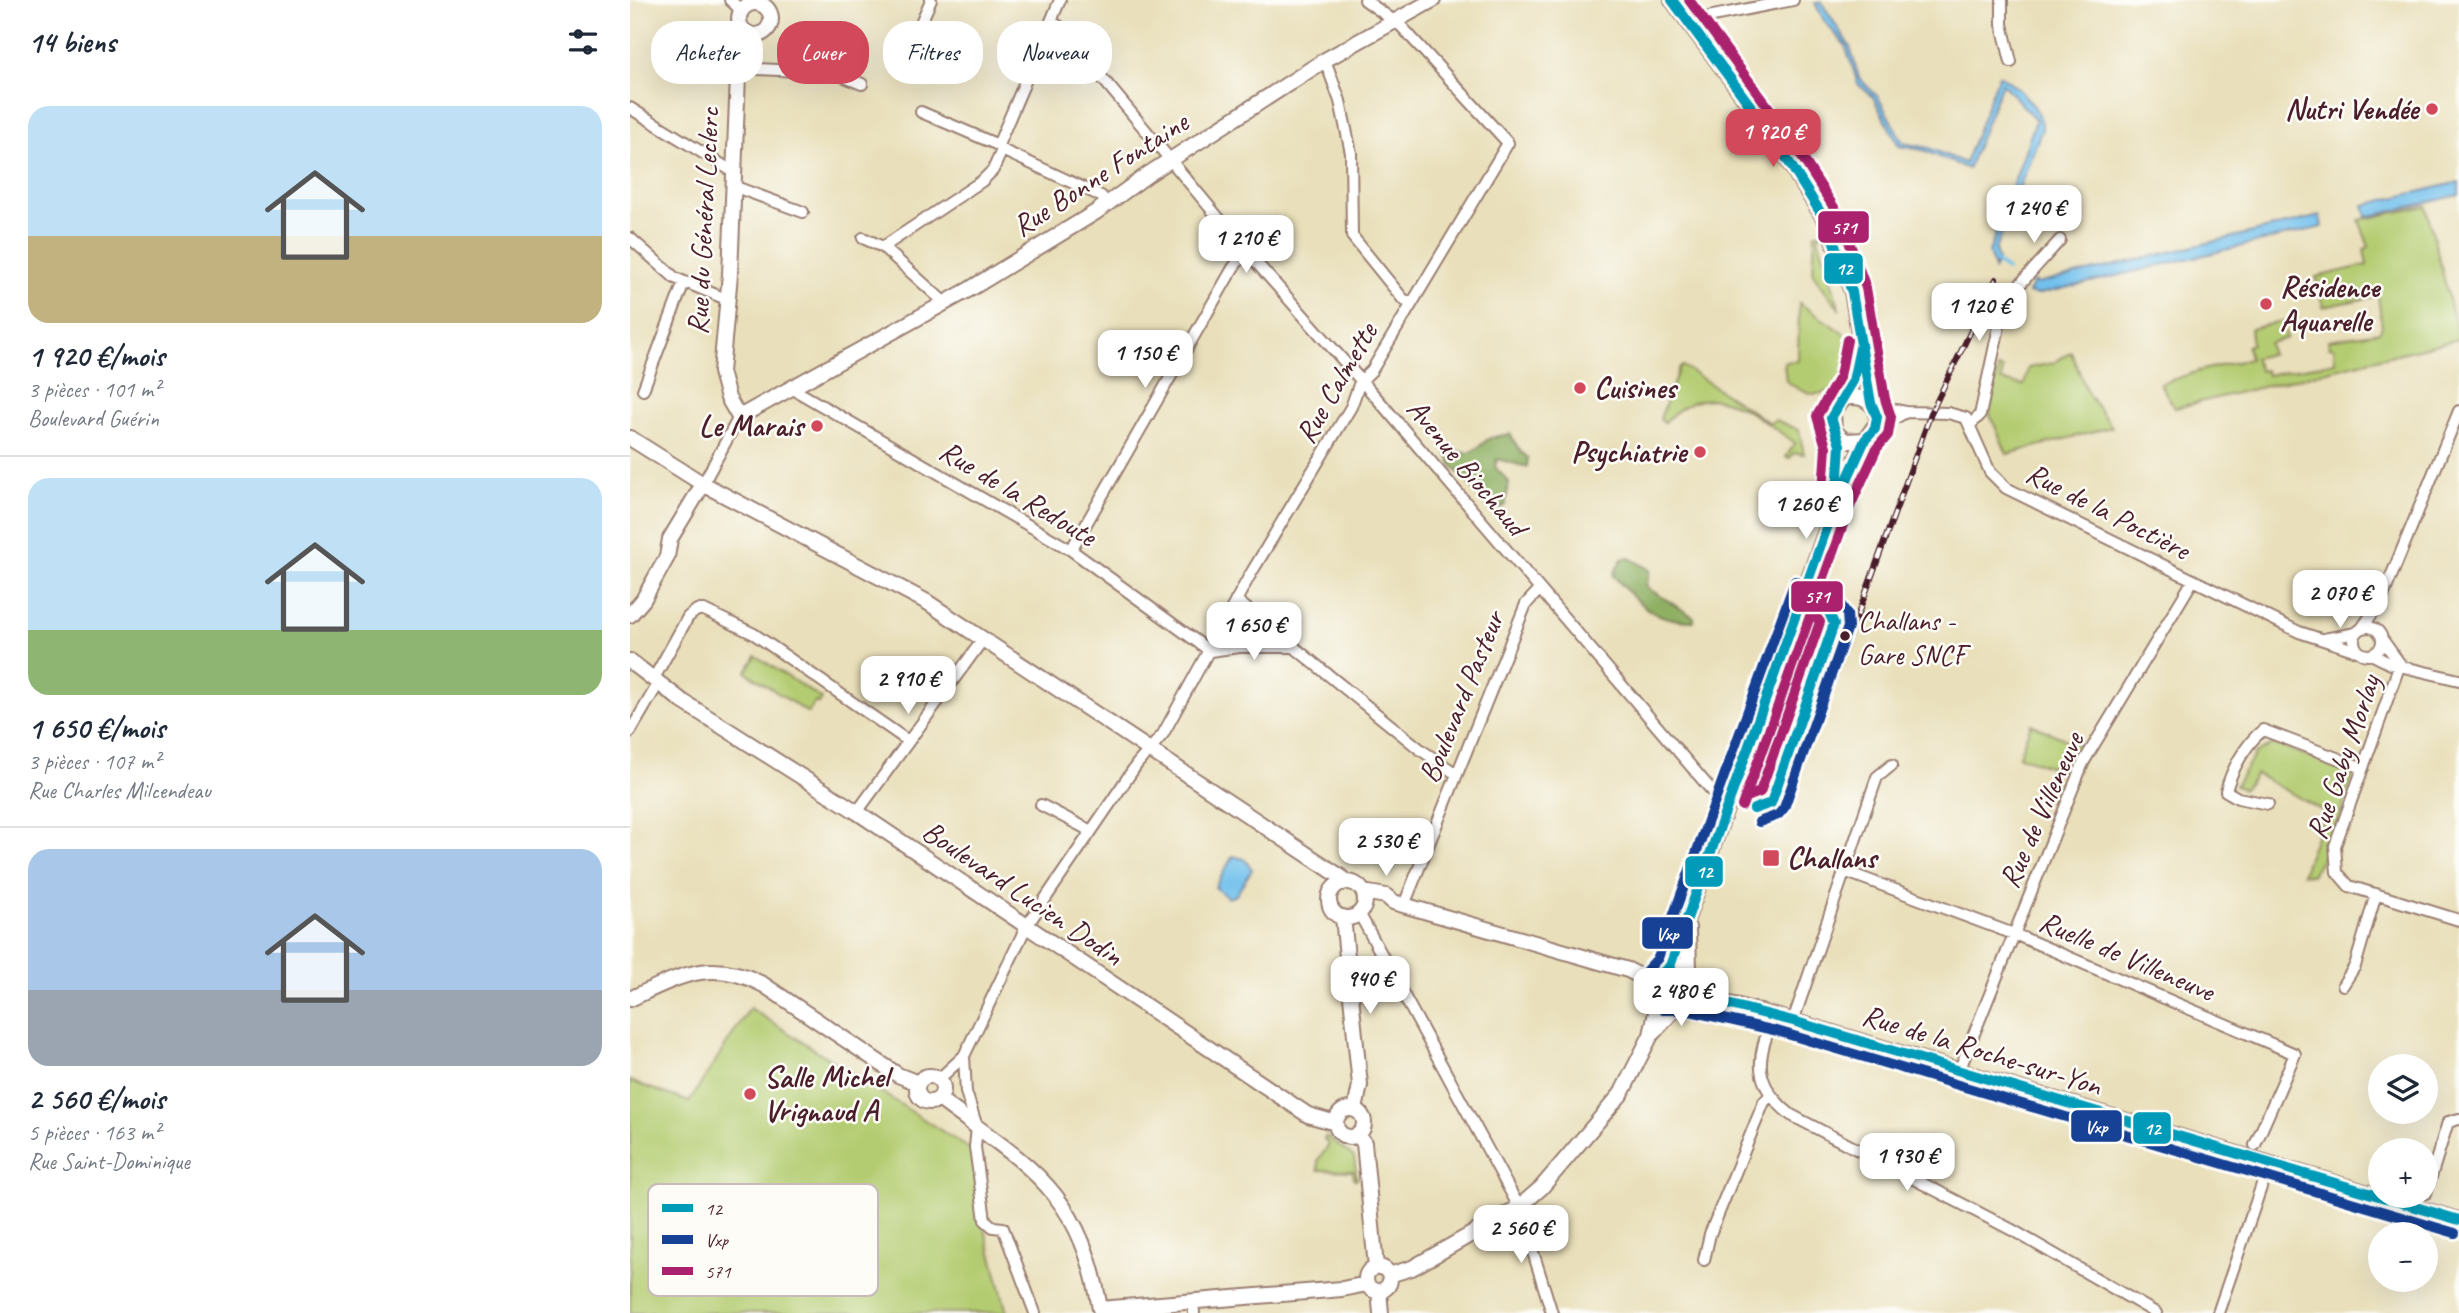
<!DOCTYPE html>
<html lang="fr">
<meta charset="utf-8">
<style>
body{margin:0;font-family:Caveat,sans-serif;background:#f2f2f3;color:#1f2937;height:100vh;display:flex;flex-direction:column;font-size:26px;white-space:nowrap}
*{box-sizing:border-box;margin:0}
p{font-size:23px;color:#747a83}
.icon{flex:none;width:38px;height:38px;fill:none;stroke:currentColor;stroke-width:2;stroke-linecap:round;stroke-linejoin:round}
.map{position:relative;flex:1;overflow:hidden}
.side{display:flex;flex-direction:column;background:#fff;width:630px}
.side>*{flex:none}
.hud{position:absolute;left:21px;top:21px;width:665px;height:63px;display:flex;gap:14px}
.controls{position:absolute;left:1738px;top:1054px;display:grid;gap:14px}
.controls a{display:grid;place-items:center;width:70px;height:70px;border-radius:50%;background:#fff;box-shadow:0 7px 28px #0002;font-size:35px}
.price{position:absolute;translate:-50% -60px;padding:0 16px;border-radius:14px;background:#fff;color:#222;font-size:23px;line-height:46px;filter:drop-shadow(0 2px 4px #0008)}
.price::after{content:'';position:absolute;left:50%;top:42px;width:21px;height:16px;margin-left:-10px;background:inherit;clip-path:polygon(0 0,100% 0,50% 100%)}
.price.on{background:#d1495b;color:#fff}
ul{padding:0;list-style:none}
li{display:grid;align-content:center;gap:14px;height:371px;padding:0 28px}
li+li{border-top:2px solid #e0e1e3}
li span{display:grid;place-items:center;height:217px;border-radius:21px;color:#555}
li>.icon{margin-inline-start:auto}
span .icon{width:126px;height:126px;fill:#fffc;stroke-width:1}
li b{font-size:30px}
h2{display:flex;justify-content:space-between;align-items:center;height:84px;padding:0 28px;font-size:30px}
.tag{padding:0 24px;border-radius:28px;background:#fff;box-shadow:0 7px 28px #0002;font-size:24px;line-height:63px}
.tag.on{background:#d1495b;color:#fff}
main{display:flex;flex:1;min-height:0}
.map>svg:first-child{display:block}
.green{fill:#b4cc71;stroke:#7f764e;stroke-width:2}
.forest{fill:#8fb063;stroke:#6c6847;stroke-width:2}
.water{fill:#72c1ed;stroke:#5e708c;stroke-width:2}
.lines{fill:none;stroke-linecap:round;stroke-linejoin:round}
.stream{stroke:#72c1ed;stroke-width:3.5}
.street-casing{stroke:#9a7f72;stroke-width:14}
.secondary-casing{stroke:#9a7f72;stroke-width:18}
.street{stroke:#fff;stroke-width:10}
.secondary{stroke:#fff;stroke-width:14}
.rail-casing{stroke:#4a1f2b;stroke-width:6}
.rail{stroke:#fdfcf7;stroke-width:3.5;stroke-dasharray:10;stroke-linecap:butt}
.bus-1-casing{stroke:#fdfcf7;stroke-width:16}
.bus-2-casing{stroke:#fdfcf7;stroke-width:16}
.bus-3-casing{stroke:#fdfcf7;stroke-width:16}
.bus-1{stroke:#009bb9;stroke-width:10}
.bus-2{stroke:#164194;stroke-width:10}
.bus-3{stroke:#aa216e;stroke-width:10}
.poi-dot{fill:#d1495b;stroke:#fdfcf7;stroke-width:2.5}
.bus-dot{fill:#4a1f2b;stroke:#fdfcf7;stroke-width:2.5}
.labels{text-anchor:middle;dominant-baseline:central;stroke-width:5;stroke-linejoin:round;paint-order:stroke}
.bus-label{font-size:28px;fill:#4a1f2b;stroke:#fdfcf7;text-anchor:start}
.poi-label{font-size:30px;font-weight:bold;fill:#4a1f2b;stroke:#fdfcf7;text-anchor:start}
.street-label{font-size:30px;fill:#4a1f2b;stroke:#fdfcf7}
.key{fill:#fdfcf7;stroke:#c7baba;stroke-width:2}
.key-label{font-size:19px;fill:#4a1f2b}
.line-badge{stroke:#fdfcf7;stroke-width:2.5}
.badge-label{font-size:19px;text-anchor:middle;font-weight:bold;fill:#fff}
</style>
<main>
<section class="side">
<h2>14 biens<svg class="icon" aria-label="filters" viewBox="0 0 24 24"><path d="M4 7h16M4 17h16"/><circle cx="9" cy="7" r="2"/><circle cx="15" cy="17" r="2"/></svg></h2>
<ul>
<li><span style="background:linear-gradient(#bfe0f5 60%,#c2b280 0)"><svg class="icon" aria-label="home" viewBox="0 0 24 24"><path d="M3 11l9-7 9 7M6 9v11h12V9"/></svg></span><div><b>1 920 €/mois</b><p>3 pièces · 101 m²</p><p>Boulevard Guérin</p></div></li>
<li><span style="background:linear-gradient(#bfe0f5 70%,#8fb573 0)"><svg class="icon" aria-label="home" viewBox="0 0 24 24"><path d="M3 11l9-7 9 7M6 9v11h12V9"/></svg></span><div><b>1 650 €/mois</b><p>3 pièces · 107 m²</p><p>Rue Charles Milcendeau</p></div></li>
<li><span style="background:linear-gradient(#a9c7e8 65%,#9aa5b1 0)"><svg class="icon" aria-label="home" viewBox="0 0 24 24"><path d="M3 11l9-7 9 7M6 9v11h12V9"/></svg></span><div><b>2 560 €/mois</b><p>5 pièces · 163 m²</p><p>Rue Saint-Dominique</p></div></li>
</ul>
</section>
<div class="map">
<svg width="1829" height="1313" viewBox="0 0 1829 1313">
<rect width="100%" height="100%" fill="#fdfcf7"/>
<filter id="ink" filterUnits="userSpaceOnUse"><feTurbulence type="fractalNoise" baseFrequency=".0143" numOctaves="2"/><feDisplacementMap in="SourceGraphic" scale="14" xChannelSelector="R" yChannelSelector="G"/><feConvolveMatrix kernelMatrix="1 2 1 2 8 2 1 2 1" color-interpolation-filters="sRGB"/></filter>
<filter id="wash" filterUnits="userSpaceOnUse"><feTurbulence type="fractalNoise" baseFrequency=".00686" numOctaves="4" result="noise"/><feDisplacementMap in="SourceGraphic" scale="28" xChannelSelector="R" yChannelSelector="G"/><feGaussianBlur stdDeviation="1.57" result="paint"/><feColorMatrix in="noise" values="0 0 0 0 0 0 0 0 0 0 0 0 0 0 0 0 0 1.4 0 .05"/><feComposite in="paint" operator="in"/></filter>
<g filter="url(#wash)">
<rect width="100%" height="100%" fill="#e9dfba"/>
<path class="green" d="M1796,206L1829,339L1545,408L1530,384L1572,370L1620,359L1617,346L1622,344L1620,329L1653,321L1657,338L1639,343L1641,354L1624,358L1630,371L1635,370L1637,375L1705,362L1704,348L1699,347L1698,340L1749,332L1752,327L1748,296L1693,307L1686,277L1737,265L1734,249L1739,247L1729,220Z
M1185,233H1192L1188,237L1210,310L1183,274Z
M1169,303C1177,309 1220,336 1221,340C1223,346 1221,357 1221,363L1214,369L1211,385C1188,399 1177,396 1156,381L1154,362L1168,361Z
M1441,352L1458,394L1482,427L1377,454L1359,412L1368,368L1373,369L1371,381L1394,385L1398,368L1423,363Z
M1053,366L1140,423L1146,420L1169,430L1174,454L1164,453L1160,458L1156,457L1165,443C1122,413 1080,373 1034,423L1030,419L1049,368Z
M126,656L192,699L189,704L185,702L178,713L116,672Z
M1401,724L1457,749L1448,768L1436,772L1389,756Z
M1643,744L1721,771L1723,777L1701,842L1682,875L1672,874L1695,812L1626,774L1614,789L1605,786L1625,754Z
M120,1008L343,1151L351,1214L377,1313H0V1081L59,1102Z
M696,1136L724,1157L727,1179H724L723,1171L688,1170V1160L699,1145L694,1139Z"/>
<path class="forest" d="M880,434L890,451L898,458L897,467L867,459L865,467L879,482L875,505L863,512L822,465L817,453L820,449C844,457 840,453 857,440C862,436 873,436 880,434Z
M998,557L1020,570L1016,587L1064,617V621C1023,621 1008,604 983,575L992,559Z"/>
<path class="water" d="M1191,2L1220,47L1229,78L1248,97L1273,143L1299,148L1335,163L1369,75C1385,84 1414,110 1412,129L1365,250L1368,260L1364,269L1359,252L1406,120L1372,83L1338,169L1293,150L1269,146L1243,97L1228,84L1215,45L1195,22L1185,3Z
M1829,182V195L1737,217L1734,205Z
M1690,216L1692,227L1406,295L1398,293L1403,282L1407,284Z
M603,856L614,859L622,869L606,895L598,898L585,887Z"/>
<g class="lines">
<path class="stream" d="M1364,261L1377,270"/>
</g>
</g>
<g filter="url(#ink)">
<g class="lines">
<g class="street-casing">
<path id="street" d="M100,0L112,11
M1372,0V24L1381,62
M1058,21L1163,0
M421,22L429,26L616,251L751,403L1077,785L1085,794L1099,801
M281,45L301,0
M695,60L710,101L721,153L722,236L773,299L781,304
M108,68L205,73L232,84
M0,108L102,171
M291,112L368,145L372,150L471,196L476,202
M368,145L430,0
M103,186L173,212
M0,238L45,278L96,299
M233,238L253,247L315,303
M253,247L352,181L363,170L372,150
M163,389L441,550L580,651
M13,390L54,282
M1244,406L1276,412L1318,413L1336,418L1360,472L1376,488L1669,632L1727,651
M1341,424L1350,415L1370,322L1384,291L1430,240
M1245,429L1276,412
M73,484L109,417
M441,550L603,268L616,251
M606,600L791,750L825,773
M1724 641a14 14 0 1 1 28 0a14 14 0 1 1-28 0Z
M1732,628L1751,601L1829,411
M1694,639L1726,633
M1752,639L1770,664
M580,651L609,647H665
M1743,655L1761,664L1829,680
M1770,664L1705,846L1707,872L1719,886L1829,920
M23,680L58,617L67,610H74L124,634L278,741
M0,732L28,684
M1638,804L1608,798L1596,791C1601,771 1616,743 1633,730L1733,768
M411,805L461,831
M227,812L354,638
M1214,871L1389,936L1665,1054L1625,1145
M774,905L896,604L909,590
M729,913L889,1207L922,1313
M1713,985L1725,966L1746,894
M1144,1016C1126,1058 1122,1084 1161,1115L1384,1231L1526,1313
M1163,1021L1247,777L1262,765
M334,1056L336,1092L347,1127L345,1147L355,1220L363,1227L373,1228L405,1313
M1329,1071L1453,763L1562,582
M309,1079L334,1056L396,927L507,764L533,734L620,575L721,407L730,382L742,370L878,143L771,26L735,0
M1796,1193L1818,1122L1829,1119
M1074,1260L1080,1234L1134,1102L1140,1096
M563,1302L564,1313
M1588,1313L1639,1164"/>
</g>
<g class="secondary-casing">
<path id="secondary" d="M1042,0L1142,135L1197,223L1222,292L1241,403
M109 19a16 16 0 1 1 32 0a16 16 0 1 1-32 0Z
M118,33L109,51L100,274L91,372L98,398L109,417L340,289L466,212L517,175L695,60L803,0
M1215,398L1223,381L1230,353
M0,438L73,484L297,602L711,877L713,883
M1207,488L1209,437
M0,615L13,600L37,557L40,539L73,484
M0,661L52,701L227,812L678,1115L706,1123
M699 900a18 18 0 1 1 36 0a18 18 0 1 1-36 0Z
M733,892L756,896L763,902L998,970L1029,986
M713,917L730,1085L725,1110
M1058,927L1059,971
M1029 982a17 17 0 1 1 34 0a17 17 0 1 1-34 0Z
M1040,966L1204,508L1235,440L1247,423C1248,404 1234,394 1215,398L1203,411L1204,431L1215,441L1235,440
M1056,996L1105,1005L1163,1021L1829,1220
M0,999C49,976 82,957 134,985L268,1075L288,1083
M1022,1034L1042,1012L1049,998
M287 1089a13 13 0 1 1 26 0a13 13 0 1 1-26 0Z
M309,1099C398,1166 450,1189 470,1309L712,1289L737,1284
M706 1123a14 14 0 1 1 28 0a14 14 0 1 1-28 0Z
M728,1135L734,1143L746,1267
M736 1279a12 12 0 1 1 24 0a12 12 0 1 1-24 0Z
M759,1275L782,1268L889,1207L911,1188L991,1094L1021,1035L1031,990
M749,1291L751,1313"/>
</g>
<use href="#street" class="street"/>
<use href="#secondary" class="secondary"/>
<g class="rail-casing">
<path id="rail" d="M1173,766L1301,413L1366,279"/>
</g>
<use href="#rail" class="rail"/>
<g class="bus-1-casing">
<path id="bus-1" d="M1042,0L1142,135L1197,223L1222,292L1241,403L1247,417L1245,429L1235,440L1204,508L1040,966L1030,975L1031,990L1044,999L1089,1002L1163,1021L1829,1220
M1207,492L1210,445L1201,418L1223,381L1231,343
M1124,809L1141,803L1204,624L1198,610"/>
</g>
<g class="bus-2-casing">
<path id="bus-2" d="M1165,581L1028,958L1017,970L1018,995L1033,1010H1055L1147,1031L1825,1233
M1129,822L1148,815L1154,808L1218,627L1217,614L1209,602"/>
</g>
<g class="bus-3-casing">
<path id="bus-3" d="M1059,0L1153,127L1210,217L1236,288L1255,399L1261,417L1258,435L1247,448L1217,513L1112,806
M1193,491L1196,447L1187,416L1210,376L1217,340
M1119,796L1130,792L1190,622L1187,618"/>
</g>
<use href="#bus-1" class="bus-1"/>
<use href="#bus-2" class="bus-2"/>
<use href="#bus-3" class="bus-3"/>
</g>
</g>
<g class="poi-dot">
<circle cx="1802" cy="109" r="7"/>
<circle cx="1636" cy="304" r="7"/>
<circle cx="950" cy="388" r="7"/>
<circle cx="187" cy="426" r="7"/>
<circle cx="1070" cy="452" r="7"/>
<rect x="1132" y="849" width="18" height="18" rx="3.5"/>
<circle cx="120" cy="1094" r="7"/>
</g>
<circle class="bus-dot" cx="1215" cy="636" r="6"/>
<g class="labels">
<g class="bus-label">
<text x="1228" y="620">Challans -<tspan x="1228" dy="34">Gare SNCF</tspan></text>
</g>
<g class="poi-label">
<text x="1788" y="109" text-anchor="end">Nutri Vendée</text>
<text x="1650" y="287">Résidence<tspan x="1650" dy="34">Aquarelle</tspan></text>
<text x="964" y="388">Cuisines</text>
<text x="173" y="426" text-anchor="end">Le Marais</text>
<text x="1056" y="452" text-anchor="end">Psychiatrie</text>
<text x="1157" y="858">Challans</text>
<text x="134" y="1077">Salle Michel<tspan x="134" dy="34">Vrignaud A</tspan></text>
</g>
<g class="street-label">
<text transform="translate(470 174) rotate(-33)">Rue Bonne Fontaine</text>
<text transform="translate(73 221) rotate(-87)">Rue du Général Leclerc</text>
<text transform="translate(706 383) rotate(-60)">Rue Calmette</text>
<text transform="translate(837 467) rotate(50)">Avenue Biochaud</text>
<text transform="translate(388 493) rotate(31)">Rue de la Redoute</text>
<text transform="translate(1478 511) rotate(27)">Rue de la Poctière</text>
<text transform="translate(831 697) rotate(-68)">Boulevard Pasteur</text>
<text transform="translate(1713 757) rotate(-71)">Rue Gaby Morlay</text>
<text transform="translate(1411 810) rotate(-66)">Rue de Villeneuve</text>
<text transform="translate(393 893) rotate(34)">Boulevard Lucien Dodin</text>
<text transform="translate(1497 956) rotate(23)">Ruelle de Villeneuve</text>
<text transform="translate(1352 1050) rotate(17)">Rue de la Roche-sur-Yon</text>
</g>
</g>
<rect x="18" y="1184" width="230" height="112" rx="10" class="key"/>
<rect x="32" y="1204" width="31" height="8" fill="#009bb9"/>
<rect x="32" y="1235" width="31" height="9" fill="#164194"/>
<rect x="32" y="1267" width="31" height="8" fill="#aa216e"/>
<g class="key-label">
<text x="75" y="1215">12</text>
<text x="75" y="1246">Vxp</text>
<text x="75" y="1278">571</text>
</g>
<g class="line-badge">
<rect x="1187" y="210" width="53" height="34" rx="7" fill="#aa216e"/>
<rect x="1193" y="252" width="41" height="33" rx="7" fill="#009bb9"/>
<rect x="1160" y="580" width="54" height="33" rx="7" fill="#aa216e"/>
<rect x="1054" y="855" width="40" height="33" rx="7" fill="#009bb9"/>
<rect x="1011" y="916" width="53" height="34" rx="7" fill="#164194"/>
<rect x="1440" y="1109" width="53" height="34" rx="7" fill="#164194"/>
<rect x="1502" y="1111" width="40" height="34" rx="7" fill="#009bb9"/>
</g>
<g class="badge-label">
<text x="1214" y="234">571</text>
<text x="1214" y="275">12</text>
<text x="1187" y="603">571</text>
<text x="1074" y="878">12</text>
<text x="1037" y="940">Vxp</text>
<text x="1466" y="1133">Vxp</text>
<text x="1522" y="1135">12</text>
</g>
</svg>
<div class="controls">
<a><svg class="icon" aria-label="layers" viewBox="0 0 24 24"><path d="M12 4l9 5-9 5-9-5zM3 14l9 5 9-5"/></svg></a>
<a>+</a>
<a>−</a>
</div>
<b class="price on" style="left:1143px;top:169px">1 920 €</b>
<b class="price" style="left:1404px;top:245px">1 240 €</b>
<b class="price" style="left:616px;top:275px">1 210 €</b>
<b class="price" style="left:1349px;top:343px">1 120 €</b>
<b class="price" style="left:515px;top:390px">1 150 €</b>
<b class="price" style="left:1176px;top:541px">1 260 €</b>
<b class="price" style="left:1710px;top:630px">2 070 €</b>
<b class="price" style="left:624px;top:662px">1 650 €</b>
<b class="price" style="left:278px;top:716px">2 910 €</b>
<b class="price" style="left:756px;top:878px">2 530 €</b>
<b class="price" style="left:740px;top:1016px">940 €</b>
<b class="price" style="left:1051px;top:1028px">2 480 €</b>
<b class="price" style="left:1277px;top:1193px">1 930 €</b>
<b class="price" style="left:891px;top:1265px">2 560 €</b>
<div class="hud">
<a class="tag">Acheter</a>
<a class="tag on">Louer</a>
<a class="tag">Filtres</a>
<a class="tag">Nouveau</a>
</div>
</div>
</main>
